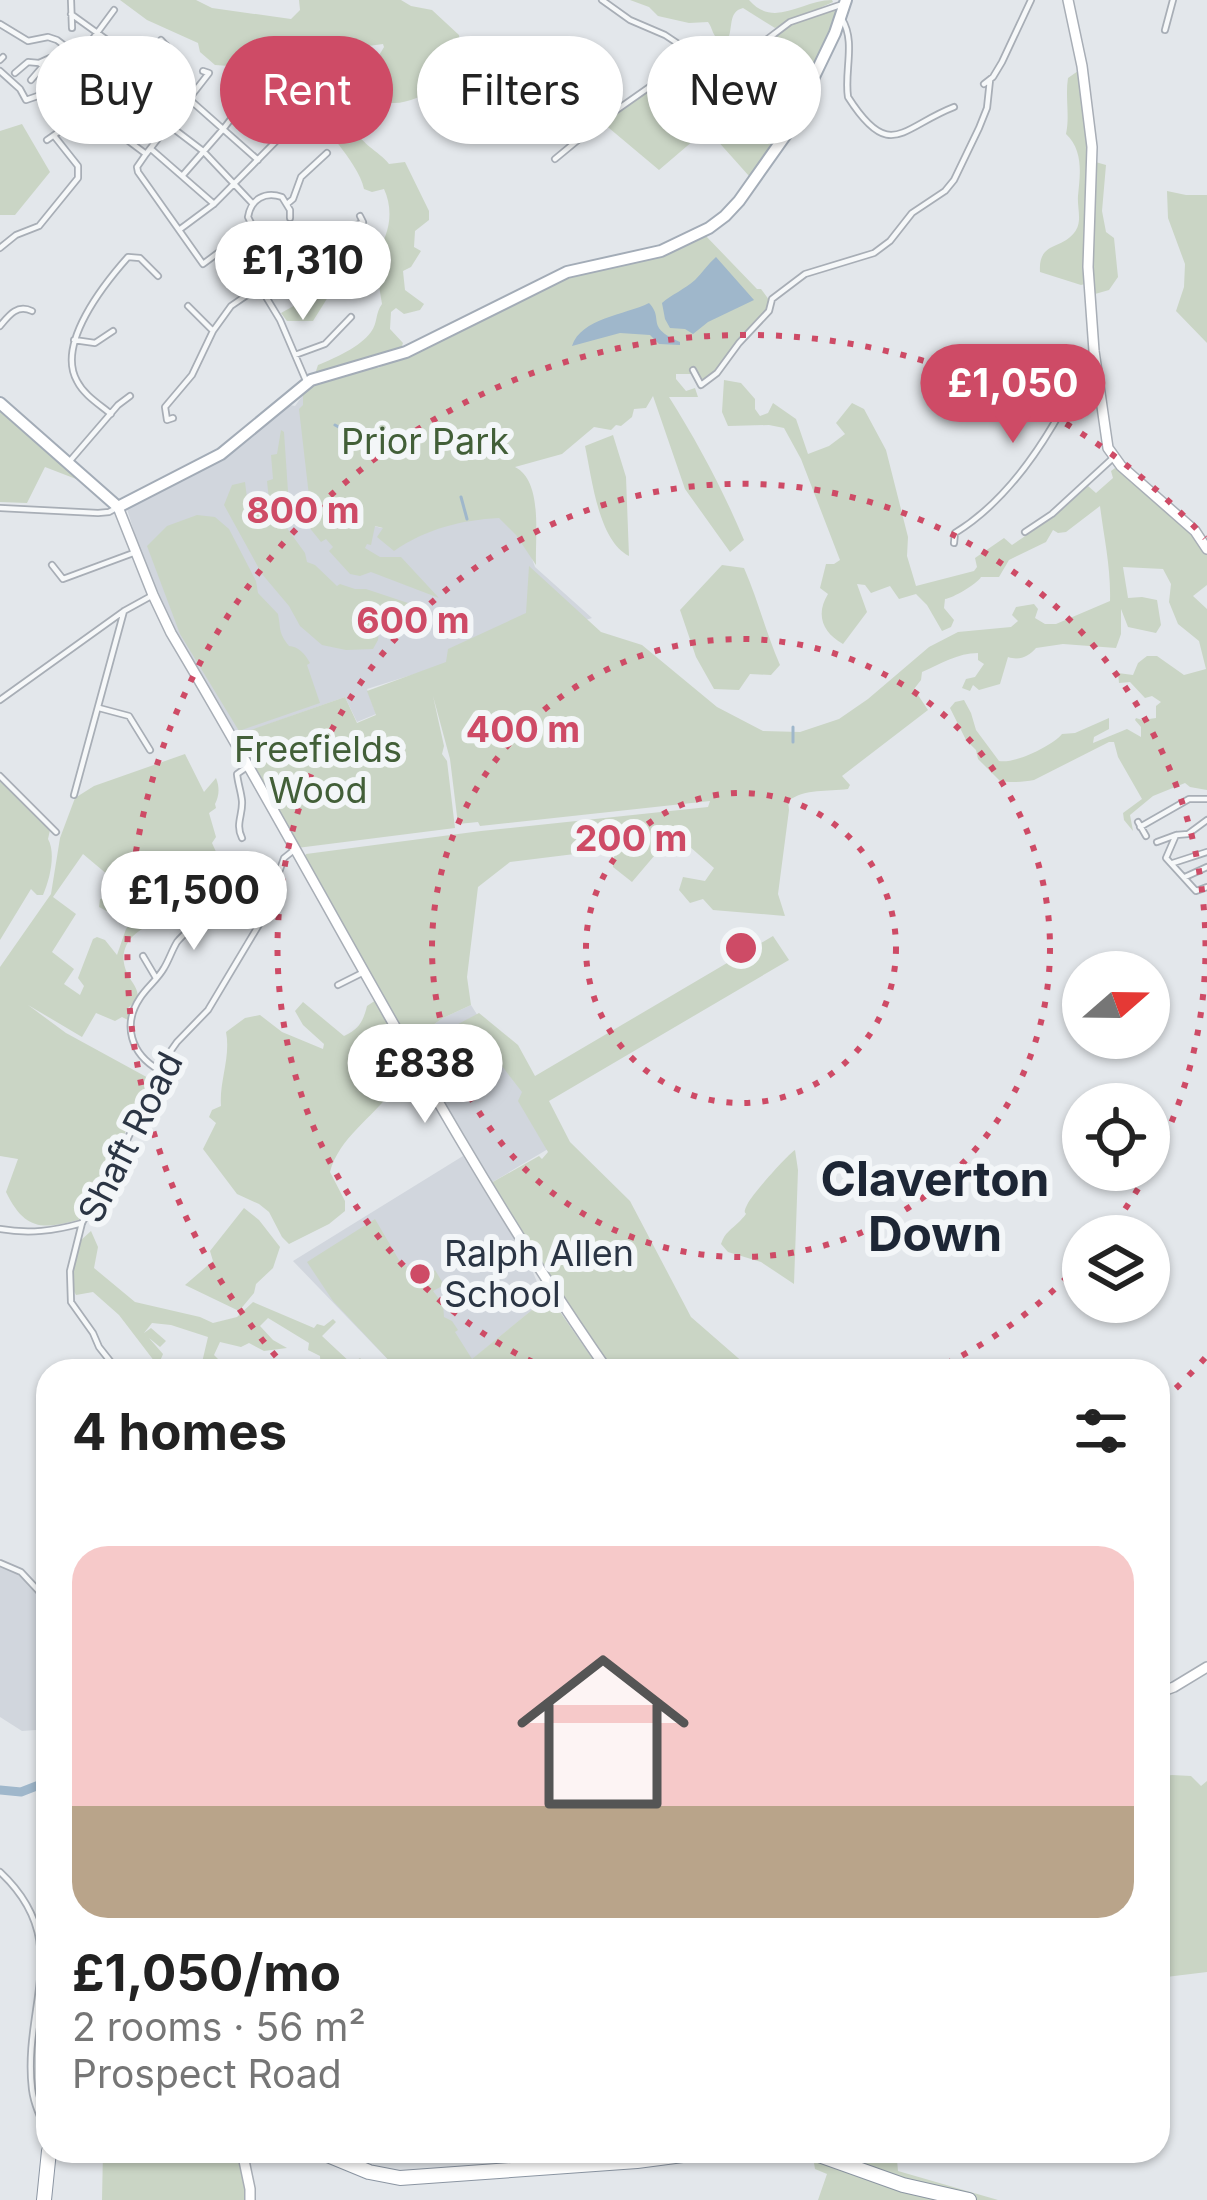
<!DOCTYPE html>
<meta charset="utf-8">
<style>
body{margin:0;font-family:Inter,sans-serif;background:#f2f2f2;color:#222;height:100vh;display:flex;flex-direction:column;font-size:45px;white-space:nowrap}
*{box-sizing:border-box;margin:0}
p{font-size:39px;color:#767676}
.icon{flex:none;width:66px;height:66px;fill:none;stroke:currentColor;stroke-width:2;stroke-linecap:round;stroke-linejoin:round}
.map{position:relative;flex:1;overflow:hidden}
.drawer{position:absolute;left:36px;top:1359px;width:1134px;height:804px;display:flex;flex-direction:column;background:#fff;border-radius:36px;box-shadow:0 3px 9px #0004}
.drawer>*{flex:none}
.guide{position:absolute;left:36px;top:36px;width:1137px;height:108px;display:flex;gap:24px}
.needle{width:78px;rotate:70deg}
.tools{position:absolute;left:1062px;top:951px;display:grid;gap:24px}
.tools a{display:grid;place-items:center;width:108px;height:108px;border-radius:50%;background:#fff;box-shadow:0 3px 9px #0004;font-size:60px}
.price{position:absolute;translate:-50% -102px;padding:0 27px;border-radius:42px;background:#fff;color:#222;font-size:39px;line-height:78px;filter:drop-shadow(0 3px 6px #0008)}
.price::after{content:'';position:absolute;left:50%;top:72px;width:36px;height:27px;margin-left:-18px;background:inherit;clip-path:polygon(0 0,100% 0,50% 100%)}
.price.current{background:#ce4b66;color:#fff}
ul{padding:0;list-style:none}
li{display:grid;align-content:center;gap:24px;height:636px;padding:0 36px}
li span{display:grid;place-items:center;height:372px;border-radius:36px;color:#555}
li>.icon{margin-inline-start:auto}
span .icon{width:216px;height:216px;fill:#fffc;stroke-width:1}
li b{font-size:51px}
h2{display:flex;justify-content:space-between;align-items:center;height:144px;padding:0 36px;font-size:51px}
.pill{padding:0 42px;border-radius:54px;background:#fff;box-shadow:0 3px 9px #0004;font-size:42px;line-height:108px}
.pill.current{background:#ce4b66;color:#fff}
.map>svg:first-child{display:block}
.built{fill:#d1d6dd}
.green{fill:#cad5c5;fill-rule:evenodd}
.water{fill:#9fb7cb}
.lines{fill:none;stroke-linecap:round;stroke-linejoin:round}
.stream{stroke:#9fb7cb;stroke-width:3}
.river{stroke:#9fb7cb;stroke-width:9}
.street-casing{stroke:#a8aeb6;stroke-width:8}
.secondary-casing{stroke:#a8aeb6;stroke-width:12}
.primary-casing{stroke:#a3acb7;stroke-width:14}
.highway-casing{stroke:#8b95a2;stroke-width:16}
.street{stroke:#f6f8f9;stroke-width:4.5}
.secondary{stroke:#fff;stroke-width:9}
.primary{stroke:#fff;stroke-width:10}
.highway{stroke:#fff;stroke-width:14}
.ring{fill:none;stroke:#ce4b66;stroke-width:6;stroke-dasharray:6 12}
.poi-dot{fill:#ce4b66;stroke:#f3f6f8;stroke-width:4.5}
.labels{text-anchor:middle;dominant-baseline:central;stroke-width:12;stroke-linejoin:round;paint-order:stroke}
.park-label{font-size:36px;fill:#425f38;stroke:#f3f6f8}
.street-label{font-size:36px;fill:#2b3544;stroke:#f3f6f8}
.poi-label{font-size:36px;fill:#2b3544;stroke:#f3f6f8;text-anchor:start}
.district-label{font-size:48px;font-weight:bold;fill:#1d2635;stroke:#f3f6f8}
.centre{fill:#ce4b66;stroke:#f3f6f8;stroke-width:6}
.ring-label{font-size:36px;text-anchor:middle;font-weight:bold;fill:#ce4b66;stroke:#f3f6f8;stroke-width:12;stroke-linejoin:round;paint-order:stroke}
</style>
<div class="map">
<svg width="1207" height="2200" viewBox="0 0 1207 2200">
<rect width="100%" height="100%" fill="#e3e7eb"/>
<path class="built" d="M308,388L368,524L381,528L514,508L535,567L592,618L367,689L376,714L357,722L345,697L235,736L172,630L147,573L126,506L173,483L285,404L295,406Z
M471,1005L558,1143L491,1183L407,1043L443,1018Z
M463,1156L529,1263L540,1289L549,1296L458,1371H399L293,1261Z
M0,1566L20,1575L48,1605V1736L36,1730L22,1731L0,1717Z"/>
<path class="green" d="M120,0H196L212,8L291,19L300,10L299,0H401L411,6L432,10L459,35L460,44L456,52L460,57V68L448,73L440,72L434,76L435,89C423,96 396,109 383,100C375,94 373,78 371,69L384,47L383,44L361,47L349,40L346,50L332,55L314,42L306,45L303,54L314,66L322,86L337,92L352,104C353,111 352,118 354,125C358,143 379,151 389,164L405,162L429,211V220L415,231L414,247L421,251L411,267L403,271L405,290L424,304L420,310L404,314L396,308L391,312L390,329L403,343L400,351L319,373L316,371L318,365C335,358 360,347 371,332C378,323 375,313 382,304L378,280L374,275C360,279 348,295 328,297L313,321H287L281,313L324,289L332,288C339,282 344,273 353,269C363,263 361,269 370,260C389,240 395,213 384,189L372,192L364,189C361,174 348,157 339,145C330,133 318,128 311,115L297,112L274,93L266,91L252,72L243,67L215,65L200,52L198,43L147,20Z
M630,0H749C774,29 802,0 832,0L833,2L775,28L743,8C727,12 734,29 727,41C711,39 715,32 708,22L689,23L658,16L649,7Z
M838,8L840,10L831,23L835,26L788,126L749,176L707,129L659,170L603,123L693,58L734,62L745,58L791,25Z
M1078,71L1089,95L1082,111L1092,161L1106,165L1102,211L1106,232L1114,238L1118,277L1109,290L1095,294L1092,282L1081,285L1040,272C1038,242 1060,250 1074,233C1083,223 1077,208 1078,196C1080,175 1084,151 1066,134C1070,116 1065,97 1068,78Z
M22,124L50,172L15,215H0V131Z
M1167,191L1186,195H1207V343L1176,311L1184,287L1185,264L1168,218Z
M704,234L757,289H761L772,304L715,374L703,383L698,374H676V379L686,391L695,388L698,397H669C698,443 723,490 744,540L730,552L685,489L653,396L646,408L634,409L632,417L621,426L616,425L611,430L594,427L562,454L515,467C543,481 535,535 536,565L516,535L499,518C461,520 426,529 394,551L377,537L383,528L375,526L371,545L367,544L365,548L380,557H401L439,598L371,572L360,576L350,574L329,551L333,547L326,539L321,542L300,516L301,504L309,496L299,409L303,405V391L309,384L375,365L378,368L575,272Z
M724,380L741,383L755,399V409L760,416L768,413L773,403L796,419L808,454L829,446L845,434L836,423L852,403L864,409L886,450L908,537L907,556L916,586L974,571L977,567L975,558L1004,538L1012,545L1055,516L1088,486L1096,493L1113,478L1111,471L1115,468L1195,535L1207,552V585L1193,596L1207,609V790L1190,787L1185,783L1153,796L1130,815L1133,831L1124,820L1123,813L1142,799L1118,757L1114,742H1109L1034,780C1024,782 1011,783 1000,781L978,759L976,750L966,740L950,708L955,702L964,700L971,713L976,730L999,761C1015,764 1052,746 1062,734L1075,733L1109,718V729L1094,737L1093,743L1127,729L1141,737V727L1135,720L1136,718L1142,720L1156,718V706L1161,702L1152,696L1145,698L1130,682L1119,683L1118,673L1133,675L1138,663L1147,656H1157L1184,675L1206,669L1199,641L1178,624L1169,602L1171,584L1163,569L1123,567L1128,598L1142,597L1157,600L1161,625L1156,633L1128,627L1121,609V634L1116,648L1063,644L1036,648C1029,656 1020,661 1008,657L1000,684L979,690L973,685L970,691L962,688L966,679L975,677L984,664L978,660V653C958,653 940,664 922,672L921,680L914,689L928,710L842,776L850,785L848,789C827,792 806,788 788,801L789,810L778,894L785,916L713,910L703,899L690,903L679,890L683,877L705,881L714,868L689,846L660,849L632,882L613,867L615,849L510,862L478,887L467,977L471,1005L443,1018L407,1043L309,868V864L304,858L306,854L481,831L708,807L710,801L480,826L478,822L458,824L450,759L433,696L444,746L442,754L447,761L455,828L297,848L239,745L248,739L245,732L345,697L357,723L376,715L367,691L446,662L448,649L526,613L529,566L601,632L642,645L717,707L763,731L800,732L839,719L868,699L929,647L958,632L1011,627L1018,621L1012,615L1016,607L1034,604L1038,609L1035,618L1045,624H1056L1110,601C1111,568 1104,538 1100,506L1066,532L1058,533L1053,530L1046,542L1009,560L999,577H981C977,584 953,598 945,599L944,608L954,620L951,627L942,631L927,605L916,594L899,599L890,586L871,593L865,585L857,584L867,612L843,644C823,633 815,615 828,594L820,588L826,564H834L840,560L801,459L784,428L769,425L728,426L722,412Z
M0,407L77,477L76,479L45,467L27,503L0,502Z
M281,430L284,432L290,521L284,524L305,553L307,562L315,565L337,586L340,584L355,589H366L414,605L409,613L382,605L378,640L373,649L346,650L322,645L300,626L289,606L262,574L224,505L232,485L245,482L248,506L263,504L264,501L269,500L267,481L273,479L271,455L277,454Z
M613,435L626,477L629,556C598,540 592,478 585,446Z
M197,515L215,517L229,529L256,581L258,593L278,614C281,629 278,632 289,646C298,646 306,655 310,663L307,665L320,703L239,731L180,634L147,546L167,526Z
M722,565L744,568C758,600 766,633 780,665L771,675L750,674L739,690L714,689L696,657L680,610Z
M185,754L204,792L216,778C220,788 219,796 215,804L216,808L209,813L216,837L212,843L217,854L214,860L217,864L227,867L231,874L228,878C218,876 210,871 200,868L197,856L189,869L183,867L172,872L167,878L175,886L173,895L168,894V887L159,881L151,897L148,926C130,934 117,951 127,973C133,985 138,987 138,999L128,1008V1020L122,1017L115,1021L96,1013L82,1037L28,1005L66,1033L152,1080L81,1219C43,1230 25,1231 6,1192L18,1159L0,1156V967L51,894L60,838L75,798L94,786ZM83,854L127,891L122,901L113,905L105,898L100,899L99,907L112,914L128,907L134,919L126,929L117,955L105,940L97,937L93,939L78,978L84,986L80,995L64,984L74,969L52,952L76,914L53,897Z
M0,778L50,830L48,839C56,853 50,879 43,895H37L31,889L0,940Z
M773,936L789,960L549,1101L570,1142L630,1201L691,1317L753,1371H612L551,1284L491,1183L539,1156L542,1159L548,1152L518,1101L522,1092L488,1048C468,1045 467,1033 445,1031L479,1013L518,1045L535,1076Z
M376,1000L409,1066C401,1074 399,1083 392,1091C372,1118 339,1138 330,1172L345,1201V1211L329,1224L289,1244L282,1237L269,1212L259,1204L237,1194L203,1149L216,1123L209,1117L212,1110L221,1106C219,1082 231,1057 226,1032L245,1018L260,1015L282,1032L323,1049L324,1044L303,1025L295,1011L303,1002L344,1036C359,1029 363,1022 367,1006Z
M795,1150L798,1170L794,1284L761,1262L728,1252L721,1244C725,1232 731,1230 740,1221C753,1207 739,1220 748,1203C753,1194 786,1156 795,1150Z
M244,1208L259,1220L280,1247L273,1268L256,1284L254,1293L239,1311L185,1285L213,1261L210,1251Z
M375,1219L399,1260L421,1278L424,1280L435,1270L444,1285L433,1291L443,1304L444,1317L452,1321L458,1330L455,1332L472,1359L549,1296L601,1371H399L333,1301L307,1262Z
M91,1231L98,1247L94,1268L135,1302L200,1317L213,1323L237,1317L253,1302L314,1328L317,1324L324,1326L333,1319L336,1322L322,1336L352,1364L360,1358L372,1371H321L320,1356L308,1350L309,1343L268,1318L260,1326L273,1340L287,1348L264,1351L249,1343L241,1347L220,1342L214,1355L230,1371H200L208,1337L171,1325L152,1323L144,1333L151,1328L166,1341L160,1347L149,1338L163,1354L158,1366L119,1315L93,1292L76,1295L70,1284L80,1241Z
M1172,1775L1191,1776L1201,1786L1207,1781V1972L1158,1978V1777Z
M103,2151H237L247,2191L245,2200H102Z
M812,2151H875L897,2160L898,2171L998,2200H818L827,2174L815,2169Z"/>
<path class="water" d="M716,257L754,300L708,322L693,334L685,329L670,328L665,319L662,303C671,295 685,289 695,280C702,273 708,264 716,257Z
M649,303C665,320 644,326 680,342V345L659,344L650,335L620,333L572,346C581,318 625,315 649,303Z"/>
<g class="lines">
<path class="stream" d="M335,425L346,431
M461,497L467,519
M793,727V742"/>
<path class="river" d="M0,1790L21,1792L39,1785L48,1791"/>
<g class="street-casing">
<path id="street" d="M71,0L72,28
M602,0L630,20L665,35L695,55L722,61L745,56L790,22L840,5
M71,14L189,99L258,160
M842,19C856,42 844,71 848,97C890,163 902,127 954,107
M0,24L28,41L48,37L57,40L203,151L252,203
M1165,30L1173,0
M161,40L171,51
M0,60L3,57
M39,63L50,58
M148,69L166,45
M0,71L20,89L26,100L55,90L114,10
M203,71L209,73L146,154L137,167L138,172L203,264L234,241L254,233
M15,73L28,62L39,63L101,111L106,124L146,154
M31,80L43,66
M984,84L993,77L1002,62L1031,0
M247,87L258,98
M47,140L60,131
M151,149L214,204
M555,159L601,121L695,55
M183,175L224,128L251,93
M287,204L293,199L301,177L327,153
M179,230L214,204L293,124
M259,239L248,217C251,199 265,191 282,197L290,210V218
M0,248L16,235L39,226L78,178V166L55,137
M260,287L280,320L307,383
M188,306L213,331
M0,326C9,315 17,304 32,311
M74,340L95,343L113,331
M295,355L325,344L351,317
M693,370L701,385L717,373L739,343L769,311L772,299L805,274L874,253L890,241L912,213L945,191L954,180L979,128L987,108L990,80
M111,414C99,404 84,395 77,381C56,344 104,284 128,257L140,258L158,276
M173,418L167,420L165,407L192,375L213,331L231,306L330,238L363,222L360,216
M69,462L118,405L130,396
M0,508L98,513L109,512L118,507
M1025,532L1052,514L1113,458
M954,543L955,533C1017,495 1060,420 1089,355L1094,351
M52,565L63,579L136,552
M0,700L124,611L153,595
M99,708L129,716L150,750
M0,776L56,832
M74,795L124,611
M1207,820L1188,834L1176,835L1166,858L1196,891L1207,887
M1138,822L1146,836
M1140,827L1189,799H1207
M242,838C235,824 243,815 242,801C241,791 238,784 237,774L247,767
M1157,842L1176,835
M1173,863L1207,852
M1185,877L1207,867
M143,956L156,978
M338,985L364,972
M159,1070C131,1054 122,1025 140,998C147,987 158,979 164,968C169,960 172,950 177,942C185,932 196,926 202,914L203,899L174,885
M0,1229C29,1234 54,1231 82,1223
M118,1371L99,1347L93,1333L71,1302L70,1271L82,1223L120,1155L165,1059L177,1042L208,1010L263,918L284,858L294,850
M0,1563L21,1572L48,1601
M0,1872C75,1942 22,2006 32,2089C34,2105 41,2119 48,2133
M510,2151L521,2165"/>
</g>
<g class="secondary-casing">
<path id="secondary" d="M1068,0L1082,66L1092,147L1088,267L1094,351L1108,448L1121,466L1195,531L1207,549
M118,507L153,595L171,633C318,878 444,1136 608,1371
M1158,1693L1174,1687L1207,1667
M242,2151L250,2189V2200"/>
</g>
<g class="primary-casing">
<path id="primary" d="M0,403L118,507L221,454L311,380L406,352L567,272L661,251L709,228L725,216L739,201L787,133L835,33L846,0"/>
</g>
<g class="highway-casing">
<path id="highway" d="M318,2151L369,2172L400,2178L637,2161L713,2151
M791,2151L816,2154L903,2185L969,2200
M44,2200L49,2151"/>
</g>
<use href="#street" class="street"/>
<use href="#secondary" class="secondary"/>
<use href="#primary" class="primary"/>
<use href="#highway" class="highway"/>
</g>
<g class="ring">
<circle cx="741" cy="948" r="155"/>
<circle cx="741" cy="948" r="309"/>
<path d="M1147 1173A464 464 0 0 1 1107 1234M1080 1264A464 464 0 0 1 933 1370M549 1370A464 464 0 1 1 1151 1166"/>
<path d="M1205 1358A619 619 0 0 1 1159 1404M288 1370A619 619 0 1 1 1205 538"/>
</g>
<circle class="poi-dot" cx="420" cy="1274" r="12"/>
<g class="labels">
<g class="park-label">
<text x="425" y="441">Prior Park</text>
<text x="318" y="749">Freefields<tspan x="318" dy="41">Wood</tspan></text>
</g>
<g class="street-label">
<text transform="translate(130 1137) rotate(-63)">Shaft Road</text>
</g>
<g class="poi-label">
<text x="444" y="1253">Ralph Allen<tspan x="444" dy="41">School</tspan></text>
</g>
<g class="district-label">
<text x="935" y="1178">Claverton<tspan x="935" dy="55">Down</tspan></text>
</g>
</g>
<circle cx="741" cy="948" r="18" class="centre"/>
<g class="ring-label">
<text x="303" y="523">800 m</text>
<text x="413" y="633">600 m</text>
<text x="523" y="742">400 m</text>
<text x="631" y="851">200 m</text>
</g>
</svg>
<div class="tools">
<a><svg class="needle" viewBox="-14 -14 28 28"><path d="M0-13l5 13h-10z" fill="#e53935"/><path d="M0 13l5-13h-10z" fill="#767676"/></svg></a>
<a><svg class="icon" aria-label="locate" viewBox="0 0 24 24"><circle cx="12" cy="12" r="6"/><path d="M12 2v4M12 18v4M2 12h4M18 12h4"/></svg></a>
<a><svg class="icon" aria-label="layers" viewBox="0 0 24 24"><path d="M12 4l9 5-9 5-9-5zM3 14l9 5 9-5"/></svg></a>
</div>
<b class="price" style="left:303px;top:323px">£1,310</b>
<b class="price current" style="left:1013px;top:446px">£1,050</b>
<b class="price" style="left:194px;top:953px">£1,500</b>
<b class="price" style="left:425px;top:1126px">£838</b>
<div class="guide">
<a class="pill">Buy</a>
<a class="pill current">Rent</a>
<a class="pill">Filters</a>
<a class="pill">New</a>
</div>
<section class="drawer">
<h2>4 homes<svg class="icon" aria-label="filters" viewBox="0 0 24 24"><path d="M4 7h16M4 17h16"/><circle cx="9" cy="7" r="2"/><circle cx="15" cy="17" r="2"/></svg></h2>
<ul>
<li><span style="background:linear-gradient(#f6c9c9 70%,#b9a48a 0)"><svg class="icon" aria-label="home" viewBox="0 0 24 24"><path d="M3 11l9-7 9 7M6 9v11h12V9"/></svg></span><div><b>£1,050/mo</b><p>2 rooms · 56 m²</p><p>Prospect Road</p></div></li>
</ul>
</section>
</div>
